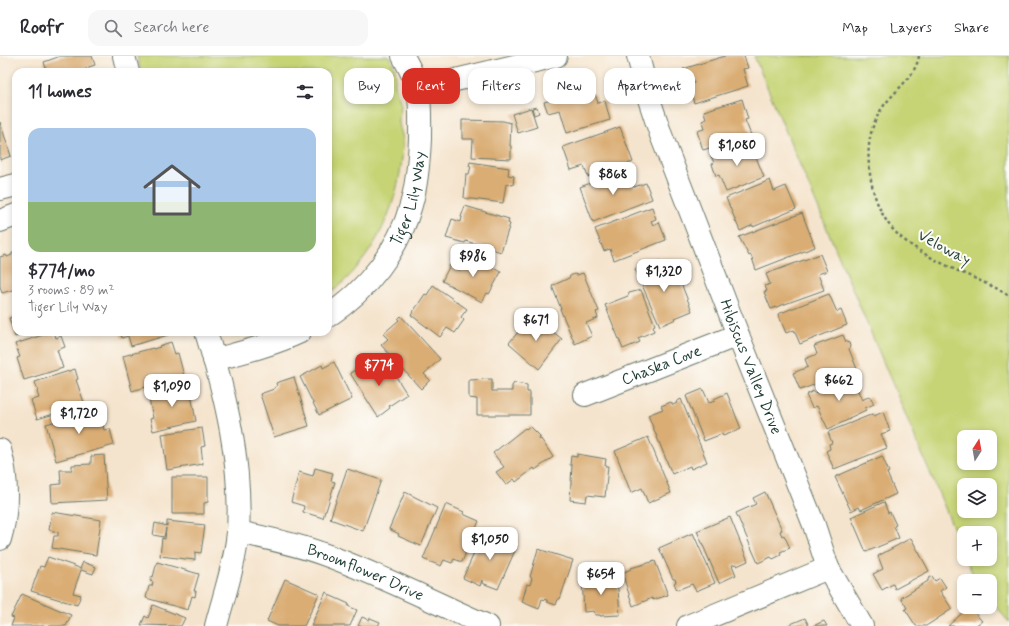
<!DOCTYPE html>
<meta charset="utf-8">
<style>
body{margin:0;font-family:Mynerve,sans-serif;background:#f7f7f7;color:#2b2b33;height:100vh;display:flex;flex-direction:column;font-size:15px;white-space:nowrap}
*{box-sizing:border-box;margin:0}
p{font-size:13px;color:#7c7c81}
.icon{flex:none;width:22px;height:22px;fill:none;stroke:currentColor;stroke-width:2;stroke-linecap:round;stroke-linejoin:round}
.map{position:relative;flex:1;overflow:hidden}
.sheet{position:absolute;left:12px;top:12px;width:320px;height:268px;display:flex;flex-direction:column;background:#fff;border-radius:12px;box-shadow:0 2px 6px #0003}
.sheet>*{flex:none}
.top-card{position:absolute;left:344px;top:12px;width:380px;height:36px;display:flex;gap:8px}
.needle{width:26px;rotate:11deg}
.tools{position:absolute;left:957px;top:374px;display:grid;gap:8px}
.tools a{display:grid;place-items:center;width:40px;height:40px;border-radius:8px;background:#fff;box-shadow:0 2px 6px #0003;font-size:20px}
.price{position:absolute;translate:-50% -34px;padding:0 9px;border-radius:8px;background:#fff;color:#222;font-size:13px;line-height:26px;filter:drop-shadow(0 1px 2px #0008)}
.price::after{content:'';position:absolute;left:50%;top:24px;width:12px;height:9px;margin-left:-6px;background:inherit;clip-path:polygon(0 0,100% 0,50% 100%)}
.price.selected{background:#d93025;color:#fff}
ul{padding:0;list-style:none}
li{display:grid;align-content:center;gap:8px;height:212px;padding:0 16px}
li span{display:grid;place-items:center;height:124px;border-radius:12px;color:#555}
li>.icon{margin-inline-start:auto}
span .icon{width:72px;height:72px;fill:#fffc;stroke-width:1}
li b{font-size:17px}
h2{display:flex;justify-content:space-between;align-items:center;height:48px;padding:0 16px;font-size:17px}
.chip{padding:0 14px;border-radius:12px;background:#fff;box-shadow:0 2px 6px #0003;font-size:14px;line-height:36px}
.chip.selected{background:#d93025;color:#fff}
header{display:flex;align-items:center;gap:24px;box-sizing:border-box;height:56px;padding:0 20px;background:#fff;border-bottom:1px solid #e1e1e2}
header strong{font-size:19px}
nav{display:flex;gap:22px;margin-inline-start:auto;font-size:14px}
.search{width:280px;height:36px;background:#f7f7f7;display:flex;align-items:center;gap:10px;box-sizing:border-box;padding:0 14px;border-radius:12px;color:#7c7c81;font-size:15px}
.map>svg:first-child{display:block}
.green{fill:#c6d475;stroke:#728854;fill-rule:evenodd}
.building{fill:#daad75}
.lines{fill:none;stroke-linecap:round;stroke-linejoin:round}
.minor-casing{stroke:#6a776a;stroke-width:24}
.path{stroke:#6a776a;stroke-width:2.5;stroke-dasharray:3 3;stroke-linecap:butt}
.minor{stroke:#fff;stroke-width:22}
.labels{text-anchor:middle;dominant-baseline:central;stroke-width:4;stroke-linejoin:round;paint-order:stroke}
.street-label{font-size:16px;fill:#1f3d34;stroke:#fdfcf7}
</style>
<header>
<strong>Roofr</strong>
<div class="search"><svg class="icon" aria-label="search" viewBox="0 0 24 24"><circle cx="10" cy="10" r="6"/><path d="M15 15l6 6"/></svg>Search here</div>
<nav><a>Map</a><a>Layers</a><a>Share</a></nav>
</header>
<div class="map">
<svg width="1009" height="570" viewBox="0 0 1009 570">
<rect width="100%" height="100%" fill="#fdfcf7"/>
<filter id="ink" filterUnits="userSpaceOnUse"><feTurbulence type="fractalNoise" baseFrequency=".025" numOctaves="2"/><feDisplacementMap in="SourceGraphic" scale="8" xChannelSelector="R" yChannelSelector="G"/><feConvolveMatrix kernelMatrix="1 2 1 2 8 2 1 2 1" color-interpolation-filters="sRGB"/></filter>
<filter id="wash" filterUnits="userSpaceOnUse"><feTurbulence type="fractalNoise" baseFrequency=".012" numOctaves="4" result="noise"/><feDisplacementMap in="SourceGraphic" scale="16" xChannelSelector="R" yChannelSelector="G"/><feGaussianBlur stdDeviation="0.9" result="paint"/><feColorMatrix in="noise" values="0 0 0 0 0 0 0 0 0 0 0 0 0 0 0 0 0 1.4 0 .05"/><feComposite in="paint" operator="in"/></filter>
<g filter="url(#wash)">
<rect width="100%" height="100%" fill="#f5e4cd"/>
<path class="green" d="M137,0H389C391,5 395,11 396,17C396,20 395,23 395,26C395,34 400,42 401,50C401,55 399,59 399,65C399,73 404,80 403,88C401,146 375,204 328,239V16H141Z
M754,0H1009V566L990,544V525H976L966,503H990V477H964V497ZM964,381H990V407H964ZM964,429H990V455H964Z
M224,276H251C241,279 232,283 224,276Z"/>
<g id="blocks">
<path class="building" d="M61,0H92L95,9L86,12L87,16H47L44,6Z
M725,0H744L748,12L743,13L748,30L694,47L689,29L694,27L693,23L687,24L683,13Z
M589,31L592,39L595,38L598,47L605,45L610,64L567,77L560,54L548,57L544,46L555,43L554,42Z
M742,43L748,63L745,64L751,79L703,94L697,75L704,73L702,65L706,63L704,55Z
M537,51L539,57L534,59L532,52Z
M531,52L537,71L518,77L512,58Z
M462,64L503,65L511,67L510,90H511V103L472,101L473,83H462Z
M0,66L11,100L0,104Z
M620,71L633,106L588,121L584,110L571,114L563,91Z
M750,86L764,121L726,136L719,119L716,120L712,108L714,107L711,100Z
M470,106L509,112L508,119L514,120L513,129L506,128L503,147L464,142L466,118H469L471,110H469Z
M622,115L623,120L629,118L634,131L646,127L652,143L593,166L580,131Z
M770,124L774,135L786,130L796,153L753,171V169L740,175L726,142Z
M465,150L509,163L508,167L510,168L501,196L466,185L465,187L446,182L452,163L461,166L462,161H461Z
M652,151L656,163L651,165L653,169L659,166L666,184L614,204L610,193L604,195L595,173Z
M802,157L815,191L756,214L751,199L749,200L739,181Z
M16,196V233L2,237L0,230V201L6,199L7,201L12,199V197Z
M468,198L501,216L489,238L487,237L482,246L442,225L450,209L460,214Z
M820,198L827,215L818,218L824,234L771,253L764,236L767,235L765,230L770,228L766,218Z
M659,205L663,217L675,212L692,255L675,262L676,263L660,270L635,213L642,210L643,211Z
M583,217L599,255L596,256L598,262L586,267L592,280L575,288L560,253H561L552,230L569,222L570,220L574,218L577,219Z
M433,229L467,253L461,261L464,264L455,277L447,272L440,281L411,259L425,238L427,239Z
M641,234L655,269L653,270L654,275L638,282L640,286L623,293L605,249L628,240L629,237Z
M829,238L837,256L841,254L847,269L800,288L794,274L786,277L778,258Z
M532,259L562,283L539,313L509,287Z
M16,260V276H33L15,281L9,262Z
M401,260L440,303L424,318L430,324L421,333L381,289L388,283L383,278L399,264L398,263Z
M52,276H54L56,282L61,280L65,291L57,294L63,312L24,324L17,302L20,301L15,288Z
M120,276H167L168,279L131,290L128,280L122,282Z
M843,279L846,286L849,287L850,290L849,293L857,313L800,334L793,317L808,311L805,303L817,298L814,290Z
M171,286L175,298L178,297L184,320L132,335L123,300L153,292V293L160,291L159,290Z
M386,305L407,338L389,350L390,352L378,361L350,317L362,310L366,316Z
M334,306L352,343L319,359L300,321L322,309L323,312Z
M75,313L78,323L76,324L85,349L37,363L31,344L39,342L37,336L38,335L35,326Z
M851,319L862,344L870,340L874,348L865,352L866,354L849,362L850,363L828,373L817,350L812,352L806,339L813,335L814,337Z
M294,321L309,370L274,381L260,338L274,333V332L277,330L276,327Z
M492,323V335H512V330L514,327L527,329V336H530V359H477V343L469,342V324Z
M189,328L196,365L153,375L150,363L153,362L148,338Z
M703,333L709,347L715,345L714,343L727,337L741,373L723,380L722,378L704,385L686,340Z
M681,343L707,406L691,413L690,410L672,418L648,359L663,353L661,350L671,346L673,349L677,347L676,346Z
M99,354L104,374L110,373L114,389L56,405L46,368Z
M883,356L890,375L881,378L887,392L834,413L826,395L830,393L829,388L832,387L828,376L873,358L874,360Z
M530,370L541,381L539,382L540,384L541,383L553,401L535,414L534,412L516,426L514,423L506,429L496,416L504,411L493,397L525,372L526,373Z
M202,372L205,390L201,391L203,408L167,414L162,378Z
M648,381L671,437L648,447L642,432L631,437L615,395Z
M577,398L606,403L605,410H608L605,441L587,439L586,446L570,444L572,409H570L571,400L577,401Z
M104,399L107,444L52,447L51,429L61,428L60,414H72V409L91,408V400Z
M882,400L889,416L887,417L896,438L861,454L859,451L851,455L835,421Z
M315,412L333,417L331,425L335,426L326,455H325L323,462L303,456L304,450L291,446L299,416L313,420Z
M347,413L381,424L363,475L330,463Z
M172,421H208V446L204,447V458H172Z
M405,436L437,452L421,490L398,480L399,478L389,473Z
M765,436L782,474L780,475L782,480L784,479L790,492L780,496L781,499L773,503L771,501L758,507L736,457L756,448L753,442Z
M884,446L888,457L890,456L896,469L894,470L899,482L866,496L851,461Z
M446,448L464,456L463,458L479,465L462,506L454,503L452,507L444,504L441,510L423,503Z
M52,456L101,464L96,499L52,492L54,480H58V476L49,474Z
M730,461L748,505L737,510V508L732,509L736,519L719,527L697,475Z
M167,465L205,469L201,497L195,496V504L160,500L162,482L165,483L166,472L164,481L153,479L155,467L167,470Z
M485,473L498,479L497,482L517,490L498,533L482,527V524L480,530L463,522Z
M693,477L715,527L696,535L692,528L677,534L674,527L676,526L675,523H673L659,492Z
M911,482L929,515L895,533L893,528L882,534L873,518L883,513L878,500Z
M538,493L573,504L560,543H558L556,549L547,546V544L542,543L539,553L522,546L527,528L530,529L532,522L530,521Z
M48,501L77,511L80,513L83,506L96,511L93,518L81,514L73,537L81,539L77,549L31,535L40,510L44,511Z
M655,505L668,539L653,544L652,542L633,550L622,517L631,513V512Z
M157,506L199,518L194,535H196L195,541L192,540L188,554L146,542L149,530H152L153,526L150,525L152,520L153,521Z
M600,520V522L617,521L620,559L600,560V559H595L594,555L584,556L582,521Z
M932,520L935,525L940,522L946,531L940,535L952,553L926,570H916L905,553L907,552L901,542L928,525V523Z
M285,523L319,538L304,570H278L267,565Z
M326,536L329,538V539L349,548L348,550L357,554L350,570H311Z
M22,538L71,559L66,570H11L14,562L11,561Z
M153,549L185,562L181,570L141,569L145,560L148,562Z
M969,551L982,565L975,570H948Z
M362,561L369,564L370,562L380,566L378,570H358Z
M805,562L809,570H786Z
M824,565L827,570H813Z"/>
</g>
</g>
<g filter="url(#ink)">
<use href="#blocks" fill-opacity="0" stroke="#6a776a" stroke-width="1"/>
<g class="lines">
<g class="minor-casing">
<g id="minor">
<path d="M124,0L128,16"/>
<path id="s1" d="M638,0L649,43L661,79L738,279L814,469L828,512L862,570"/>
<path d="M418,33L556,0"/>
<path d="M0,133L16,129"/>
<path d="M0,165L16,159"/>
<path id="s2" d="M328,260C366,235 399,194 411,149C417,128 419,105 420,83C420,67 421,49 418,34C415,22 409,11 403,0"/>
<path d="M206,276C226,341 242,407 238,476C235,508 224,539 216,570"/>
<path d="M214,304C243,296 272,289 300,276"/>
<path id="s3" d="M585,339L738,279"/>
<path d="M0,394C8,422 8,456 0,483"/>
<path id="s4" d="M238,476C266,482 296,488 323,498C379,518 433,546 488,570"/>
<path d="M688,570L828,512"/>
</g>
</g>
<path class="path" d="M919,0C915,24 889,37 878,59C868,78 867,97 870,118C872,133 877,150 886,164C905,196 965,217 998,233L1009,240"/>
<use href="#minor" class="minor"/>
</g>
</g>
<g class="labels">
<g class="street-label">
<text stroke="none"><textPath href="#s2" startOffset="147">Tiger Lily Way</textPath></text>
<text transform="translate(944 192) rotate(29)">Veloway</text>
<text stroke="none"><textPath href="#s3" startOffset="82">Chaska Cove</textPath></text>
<text stroke="none"><textPath href="#s1" startOffset="331">Hibiscus Valley Drive</textPath></text>
<text stroke="none"><textPath href="#s4" startOffset="134">Broomflower Drive</textPath></text>
</g>
</g>
</svg>
<div class="tools">
<a><svg class="needle" viewBox="-14 -14 28 28"><path d="M0-13l5 13h-10z" fill="#e53935"/><path d="M0 13l5-13h-10z" fill="#7c7c81"/></svg></a>
<a><svg class="icon" aria-label="layers" viewBox="0 0 24 24"><path d="M12 4l9 5-9 5-9-5zM3 14l9 5 9-5"/></svg></a>
<a>+</a>
<a>−</a>
</div>
<b class="price" style="left:737px;top:111px">$1,080</b>
<b class="price" style="left:613px;top:140px">$868</b>
<b class="price" style="left:473px;top:222px">$986</b>
<b class="price" style="left:664px;top:237px">$1,320</b>
<b class="price" style="left:536px;top:286px">$671</b>
<b class="price selected" style="left:379px;top:331px">$774</b>
<b class="price" style="left:839px;top:346px">$662</b>
<b class="price" style="left:172px;top:352px">$1,090</b>
<b class="price" style="left:79px;top:379px">$1,720</b>
<b class="price" style="left:490px;top:505px">$1,050</b>
<b class="price" style="left:601px;top:540px">$654</b>
<div class="top-card">
<a class="chip">Buy</a>
<a class="chip selected">Rent</a>
<a class="chip">Filters</a>
<a class="chip">New</a>
<a class="chip">Apartment</a>
</div>
<section class="sheet">
<h2>11 homes<svg class="icon" aria-label="filters" viewBox="0 0 24 24"><path d="M4 7h16M4 17h16"/><circle cx="9" cy="7" r="2"/><circle cx="15" cy="17" r="2"/></svg></h2>
<ul>
<li><span style="background:linear-gradient(#a9c7e8 60%,#8fb573 0)"><svg class="icon" aria-label="home" viewBox="0 0 24 24"><path d="M3 11l9-7 9 7M6 9v11h12V9"/></svg></span><div><b>$774/mo</b><p>3 rooms · 89 m²</p><p>Tiger Lily Way</p></div></li>
</ul>
</section>
</div>
